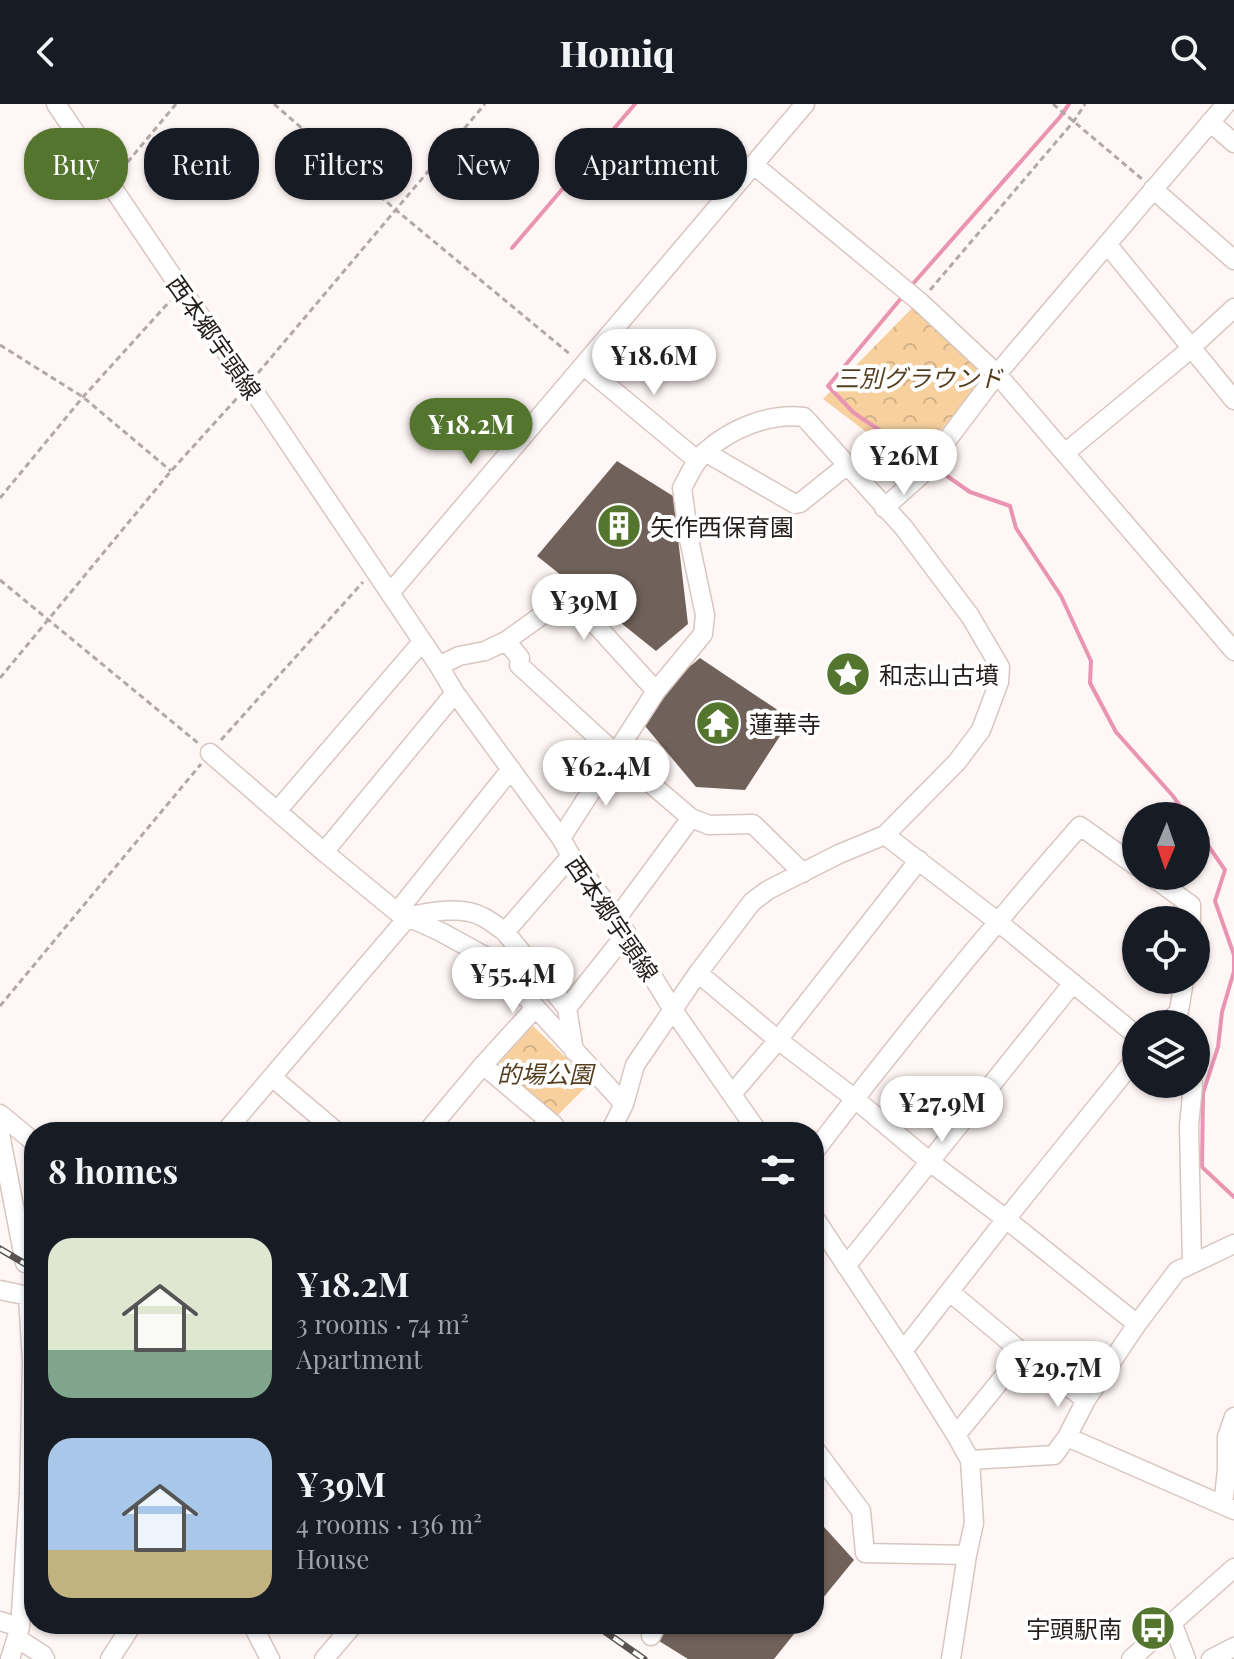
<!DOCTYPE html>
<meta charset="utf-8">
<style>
body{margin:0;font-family:"Playfair Display","Noto Sans JP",serif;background:#20242c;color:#f1f3f6;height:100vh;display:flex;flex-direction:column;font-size:30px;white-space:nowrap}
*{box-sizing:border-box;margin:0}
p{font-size:26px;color:#9ea1a6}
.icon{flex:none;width:44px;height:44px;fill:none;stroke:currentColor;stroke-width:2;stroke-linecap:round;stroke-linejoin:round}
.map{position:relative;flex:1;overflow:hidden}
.sheet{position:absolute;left:24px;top:1018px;width:800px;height:512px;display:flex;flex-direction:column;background:#171b24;border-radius:32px;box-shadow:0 2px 6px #0004}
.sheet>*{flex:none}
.top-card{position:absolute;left:24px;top:24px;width:800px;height:72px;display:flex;gap:16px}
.needle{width:52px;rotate:182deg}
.controls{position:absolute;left:1122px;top:698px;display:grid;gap:16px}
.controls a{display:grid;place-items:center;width:88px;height:88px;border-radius:50%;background:#171b24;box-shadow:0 2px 6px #0004;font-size:40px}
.price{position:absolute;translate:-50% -68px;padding:0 18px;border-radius:28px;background:#fff;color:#222;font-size:26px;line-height:52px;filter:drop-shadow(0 2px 4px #0008)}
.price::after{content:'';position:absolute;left:50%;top:48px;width:24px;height:18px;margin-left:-12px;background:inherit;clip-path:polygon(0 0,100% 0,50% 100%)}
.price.active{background:#53752d;color:#fff}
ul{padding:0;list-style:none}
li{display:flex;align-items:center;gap:24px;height:200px;padding:0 24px}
li span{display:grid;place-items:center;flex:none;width:224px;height:160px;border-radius:24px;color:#555}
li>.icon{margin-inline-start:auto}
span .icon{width:96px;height:96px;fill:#fffc;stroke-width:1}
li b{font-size:34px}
h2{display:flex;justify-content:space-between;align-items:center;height:96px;padding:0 24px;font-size:34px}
.pill{padding:0 28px;border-radius:32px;background:#171b24;box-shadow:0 2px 6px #0004;font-size:28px;line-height:72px}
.pill.active{background:#53752d;color:#fff}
header{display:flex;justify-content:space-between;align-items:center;height:104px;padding:0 24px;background:#171b24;font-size:36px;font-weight:800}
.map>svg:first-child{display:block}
.park{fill:url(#park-crowns)}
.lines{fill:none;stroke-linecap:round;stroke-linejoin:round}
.stream{stroke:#ea94b3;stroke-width:4}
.building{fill:#70625a}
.minor-casing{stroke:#d8c6c1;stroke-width:21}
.path{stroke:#b1a9a7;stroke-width:3;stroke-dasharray:6 4;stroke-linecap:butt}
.minor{stroke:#fff;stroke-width:18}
.rail-casing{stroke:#585250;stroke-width:7}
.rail{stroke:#fff;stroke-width:4;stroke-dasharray:12;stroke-linecap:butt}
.labels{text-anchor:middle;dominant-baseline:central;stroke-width:8;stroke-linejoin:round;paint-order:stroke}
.street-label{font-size:24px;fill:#241e1c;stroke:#fff}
.park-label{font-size:24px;font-style:italic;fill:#553e1f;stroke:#fff}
.poi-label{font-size:24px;fill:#241e1c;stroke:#fff;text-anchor:start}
</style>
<header><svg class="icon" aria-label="back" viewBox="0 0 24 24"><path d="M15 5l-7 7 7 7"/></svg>Homiq<svg class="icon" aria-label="search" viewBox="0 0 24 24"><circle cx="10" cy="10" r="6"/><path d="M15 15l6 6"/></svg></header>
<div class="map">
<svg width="1234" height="1555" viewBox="0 0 1234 1555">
<defs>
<pattern id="park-crowns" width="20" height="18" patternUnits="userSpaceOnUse" patternTransform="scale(2)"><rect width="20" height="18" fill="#f7d09e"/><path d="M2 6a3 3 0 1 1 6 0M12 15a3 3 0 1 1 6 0" fill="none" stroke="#d4b288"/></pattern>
</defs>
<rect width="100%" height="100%" fill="#fff7f5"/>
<path class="park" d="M916,200L997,270L907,359L823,295Z
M532,921L591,978L556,1013L499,959Z"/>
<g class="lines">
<path class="stream" d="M512,144L635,0
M911,182L1060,13L1069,0
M903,192L828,282L854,309L924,356
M934,363L970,388L1010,402L1016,424L1061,492L1091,557L1090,579L1116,628L1173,692L1187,712
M1196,724L1225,766L1215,797L1234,851V867L1222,908L1218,943L1203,989L1202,1063L1234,1093"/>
</g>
<path class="building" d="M617,357L673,392L688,520L656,547L537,452Z
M700,554L791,615L745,686L696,683L645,622L670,579Z
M814,1412L854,1456L814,1505Z
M654,1520H802L774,1555H688L651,1532Z"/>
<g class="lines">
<g class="minor-casing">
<path id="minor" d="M56,0L181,185L249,280L439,562L455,589L561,734L571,752L617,814L673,906L758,1028
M1210,18L1234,39
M754,61L920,198L997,270L1234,547
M1153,85L1234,156
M1107,140L1234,296
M584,262L698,357
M705,348L795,400L800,399L846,362
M1065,349L1181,253L1234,204
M884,404L920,372L997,270L1226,0
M390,489L805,0
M506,537L520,554L519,561L616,650L691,714L617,814
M439,562L459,552L485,547L506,537L566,494L575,498L656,587
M210,649L324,748L397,808L441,828L492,856L624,1000
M277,707L422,538
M691,714L709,721L753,720L803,769
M885,731L997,817L1136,931
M561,734L656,587L703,530L705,511L689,435L682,384C689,372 695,356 706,347C732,324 769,309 804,313L904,424L970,512L1000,563L999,578L981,626L957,658L885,731L839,750L768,786L752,798L698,869L635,961L624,1000L610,1028
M324,748L455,589
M1151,772L1191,801V816
M397,808L511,665
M505,828L567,904
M698,869L778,936L854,994L930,1058L1006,1115L1137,1220
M1167,920L1179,907L1184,876
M574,947L567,904L626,830
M483,961L554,1021L548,1028
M272,973L337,1028
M732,990L778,936L919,756
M0,1010L34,1038
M225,1028L408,813C429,807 464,802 483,813C491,817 498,823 505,828L571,752
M427,1028L483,961L535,904
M0,1030L25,1159
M814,1048C899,936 988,827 1080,722L1136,762
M814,1113L903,1247L956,1331L970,1356L974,1419L967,1451L951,1555
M1192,1159L1189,1022L1193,980
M846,1162L1073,879
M0,1186L28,1192L34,1198
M950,1188L1023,1249L1086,1296
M903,1247L1006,1115L1136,954
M956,1331L1023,1249
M1067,1333L1234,1406
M814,1344L861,1407L865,1449L967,1451
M970,1356L1054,1351L1067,1333L1086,1296L1137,1220L1177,1167L1234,1140
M1223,1401L1227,1366V1333L1234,1313
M0,1517L20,1523
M1172,1518L1186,1555
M252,1520L270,1555
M651,1532L657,1520
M17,1534L43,1551L45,1555
M10,1555L20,1523L29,1390L32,1257L28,1192
M110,1555L132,1521
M324,1555L354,1520
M1131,1555L1234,1464
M1211,1555L1234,1543"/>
</g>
<path class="path" d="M274,0L396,106L571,251
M1053,0L1142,75
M121,66L176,0
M930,186L1074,17L1085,0
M0,241L83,293L171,367
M258,269L485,0
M0,394L83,293L170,197
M0,476L198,639
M0,574L171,367L238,293
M221,636L363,478
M0,902L201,660"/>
<use href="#minor" class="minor"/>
<g class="rail-casing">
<path id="rail" d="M0,1145L34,1165
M594,1520L644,1555"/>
</g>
<use href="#rail" class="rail"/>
</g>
<defs>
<g id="building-disc" transform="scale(2.3)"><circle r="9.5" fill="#53752d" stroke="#fff"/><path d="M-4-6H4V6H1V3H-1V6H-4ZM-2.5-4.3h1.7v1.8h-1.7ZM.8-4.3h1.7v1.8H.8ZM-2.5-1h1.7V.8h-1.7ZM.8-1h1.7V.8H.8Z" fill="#fff"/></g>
<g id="sight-disc" transform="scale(2.3)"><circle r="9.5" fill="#53752d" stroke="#fff"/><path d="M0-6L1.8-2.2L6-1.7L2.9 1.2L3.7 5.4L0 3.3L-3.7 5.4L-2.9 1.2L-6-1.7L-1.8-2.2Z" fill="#fff"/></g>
<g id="temple-disc" transform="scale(2.3)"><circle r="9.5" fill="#53752d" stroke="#fff"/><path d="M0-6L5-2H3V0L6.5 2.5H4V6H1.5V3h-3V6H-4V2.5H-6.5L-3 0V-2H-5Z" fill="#fff"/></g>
<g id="bus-disc" transform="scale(2.3)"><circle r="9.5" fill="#53752d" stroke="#fff"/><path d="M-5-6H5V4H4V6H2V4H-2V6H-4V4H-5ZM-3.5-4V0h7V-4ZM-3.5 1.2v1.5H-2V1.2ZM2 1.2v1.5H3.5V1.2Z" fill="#fff"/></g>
</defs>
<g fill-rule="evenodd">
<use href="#building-disc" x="619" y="422"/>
<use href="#sight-disc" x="848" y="570"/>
<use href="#temple-disc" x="718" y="619"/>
<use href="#bus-disc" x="1153" y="1524"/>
</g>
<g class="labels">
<g class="street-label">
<text transform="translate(215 233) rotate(55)">西本郷宇頭線</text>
<text transform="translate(613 814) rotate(56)">西本郷宇頭線</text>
</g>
<g class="park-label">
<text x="919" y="273">三別グラウンド</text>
<text x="545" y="969">的場公園</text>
</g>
<g class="poi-label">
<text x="650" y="422">矢作西保育園</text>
<text x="879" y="570">和志山古墳</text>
<text x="749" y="619">蓮華寺</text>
<text x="1122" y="1524" text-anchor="end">宇頭駅南</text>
</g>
</g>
</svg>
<div class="controls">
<a><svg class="needle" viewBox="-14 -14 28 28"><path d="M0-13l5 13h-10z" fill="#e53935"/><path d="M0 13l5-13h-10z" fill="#9ea1a6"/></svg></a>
<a><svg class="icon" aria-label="locate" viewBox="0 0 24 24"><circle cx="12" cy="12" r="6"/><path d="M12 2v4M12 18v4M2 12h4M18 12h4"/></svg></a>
<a><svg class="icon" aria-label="layers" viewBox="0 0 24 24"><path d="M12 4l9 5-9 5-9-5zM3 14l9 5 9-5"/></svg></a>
</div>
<b class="price" style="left:654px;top:293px">¥18.6M</b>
<b class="price active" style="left:471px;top:362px">¥18.2M</b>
<b class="price" style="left:904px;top:393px">¥26M</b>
<b class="price" style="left:584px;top:538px">¥39M</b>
<b class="price" style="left:606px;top:704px">¥62.4M</b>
<b class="price" style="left:513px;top:911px">¥55.4M</b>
<b class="price" style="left:942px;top:1040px">¥27.9M</b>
<b class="price" style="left:1058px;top:1305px">¥29.7M</b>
<div class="top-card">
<a class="pill active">Buy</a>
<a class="pill">Rent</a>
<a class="pill">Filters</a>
<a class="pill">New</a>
<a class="pill">Apartment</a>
</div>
<section class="sheet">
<h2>8 homes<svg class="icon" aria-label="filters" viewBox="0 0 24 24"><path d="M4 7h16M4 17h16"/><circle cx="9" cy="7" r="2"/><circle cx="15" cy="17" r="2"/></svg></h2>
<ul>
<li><span style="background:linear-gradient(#dfe7d0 70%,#7fa58c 0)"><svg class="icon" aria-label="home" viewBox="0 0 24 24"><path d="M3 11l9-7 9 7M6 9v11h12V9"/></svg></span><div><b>¥18.2M</b><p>3 rooms · 74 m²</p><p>Apartment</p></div></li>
<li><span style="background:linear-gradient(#a9c7e8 70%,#c2b280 0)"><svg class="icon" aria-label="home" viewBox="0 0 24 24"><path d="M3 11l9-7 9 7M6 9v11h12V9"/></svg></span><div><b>¥39M</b><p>4 rooms · 136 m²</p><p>House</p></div></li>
</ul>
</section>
</div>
